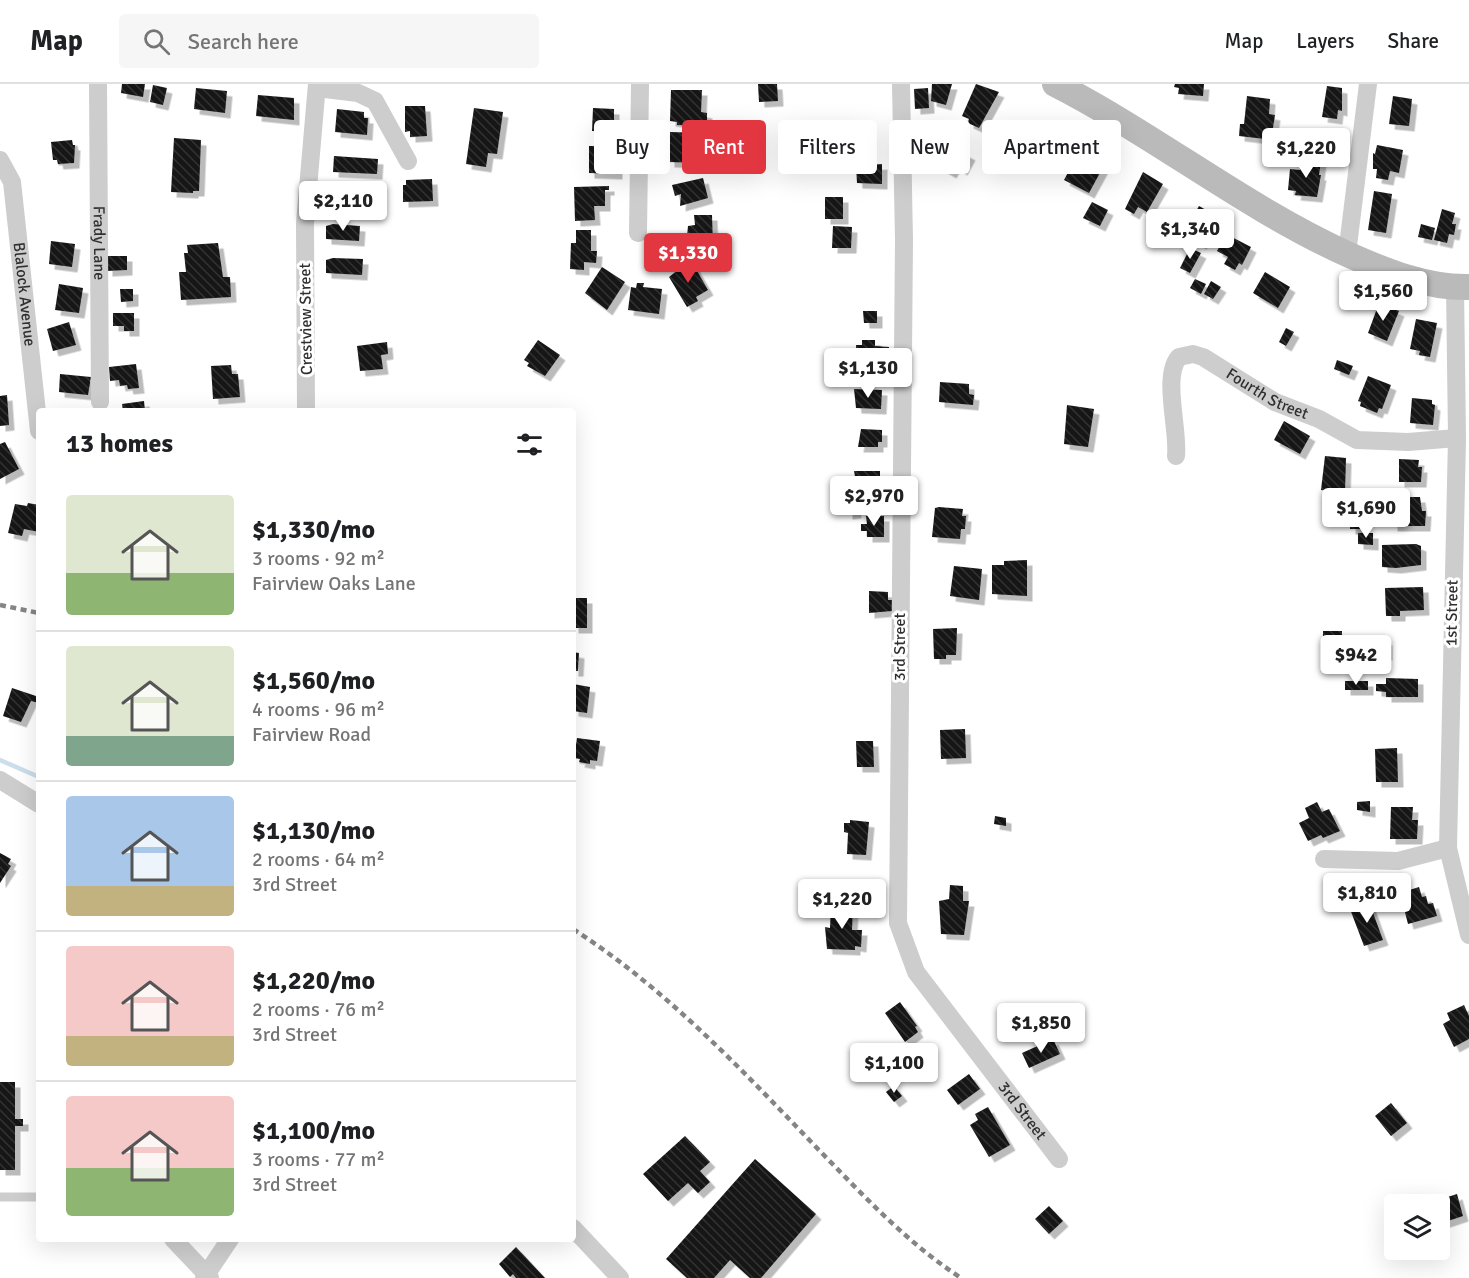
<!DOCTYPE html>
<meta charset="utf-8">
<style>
body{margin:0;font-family:Signika,sans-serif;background:#f6f6f6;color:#202124;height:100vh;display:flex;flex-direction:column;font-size:22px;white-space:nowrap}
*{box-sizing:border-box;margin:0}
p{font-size:20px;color:#757577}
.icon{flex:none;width:33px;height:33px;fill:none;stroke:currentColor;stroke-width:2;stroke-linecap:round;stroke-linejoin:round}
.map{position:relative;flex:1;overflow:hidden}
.drawer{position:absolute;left:36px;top:324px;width:540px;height:834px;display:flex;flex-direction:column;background:#fff;border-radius:6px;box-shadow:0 6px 24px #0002}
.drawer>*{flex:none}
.guide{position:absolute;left:594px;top:36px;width:570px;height:54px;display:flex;gap:12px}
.fabs{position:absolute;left:1384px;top:1110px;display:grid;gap:12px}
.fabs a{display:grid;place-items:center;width:66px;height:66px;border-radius:6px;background:#fff;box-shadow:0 6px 24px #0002;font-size:30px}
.price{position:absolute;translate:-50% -51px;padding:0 14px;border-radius:6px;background:#fff;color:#222;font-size:20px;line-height:39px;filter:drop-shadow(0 2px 3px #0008)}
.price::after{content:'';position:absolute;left:50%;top:36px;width:18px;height:14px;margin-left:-9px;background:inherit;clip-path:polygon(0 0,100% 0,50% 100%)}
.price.current{background:#e23640;color:#fff}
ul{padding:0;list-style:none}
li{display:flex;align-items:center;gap:18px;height:150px;padding:0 30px}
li+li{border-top:2px solid #e0e0e0}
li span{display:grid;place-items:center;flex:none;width:168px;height:120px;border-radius:6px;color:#555}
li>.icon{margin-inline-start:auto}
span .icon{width:72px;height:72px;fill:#fffc;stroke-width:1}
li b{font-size:26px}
h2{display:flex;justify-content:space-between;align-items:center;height:72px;padding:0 30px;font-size:26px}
.chip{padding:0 21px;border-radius:6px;background:#fff;box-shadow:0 6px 24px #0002;font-size:21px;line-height:54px}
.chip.current{background:#e23640;color:#fff}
header{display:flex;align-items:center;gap:36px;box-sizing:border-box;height:84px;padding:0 30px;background:#fff;border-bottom:2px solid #e0e0e0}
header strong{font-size:28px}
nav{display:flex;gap:33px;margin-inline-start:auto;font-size:21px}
.search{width:420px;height:54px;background:#f6f6f6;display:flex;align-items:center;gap:15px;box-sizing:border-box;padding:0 21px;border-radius:6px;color:#757577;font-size:22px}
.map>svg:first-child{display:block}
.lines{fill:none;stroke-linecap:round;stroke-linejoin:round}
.stream{stroke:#cbdeec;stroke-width:4.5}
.building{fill:url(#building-back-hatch);filter:url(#shadow)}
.service{stroke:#cdcdcd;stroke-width:9}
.minor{stroke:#cdcdcd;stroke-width:18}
.secondary{stroke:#bababa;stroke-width:26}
.rail{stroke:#858585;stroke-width:4.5;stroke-dasharray:6 4.5;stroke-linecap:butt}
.labels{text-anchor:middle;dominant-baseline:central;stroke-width:6;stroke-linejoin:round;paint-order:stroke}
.street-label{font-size:16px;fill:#303030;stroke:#fff}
</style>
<header>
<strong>Map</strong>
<div class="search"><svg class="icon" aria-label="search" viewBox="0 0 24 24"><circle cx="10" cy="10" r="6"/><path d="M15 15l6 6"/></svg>Search here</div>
<nav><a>Map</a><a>Layers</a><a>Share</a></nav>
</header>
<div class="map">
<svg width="1469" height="1194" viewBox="0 0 1469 1194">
<defs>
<pattern id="building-back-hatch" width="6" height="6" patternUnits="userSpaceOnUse" patternTransform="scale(1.5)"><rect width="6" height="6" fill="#171717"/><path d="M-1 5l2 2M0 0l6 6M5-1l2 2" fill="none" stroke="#303030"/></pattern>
<filter id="shadow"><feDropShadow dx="5.5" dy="5.5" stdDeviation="0" flood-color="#0004"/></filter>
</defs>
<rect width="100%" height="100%" fill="#fff"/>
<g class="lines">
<path class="stream" d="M0,676L39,693"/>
</g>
<path class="building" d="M122,0H145L143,13L121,9Z
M758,0H777L778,17L759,18Z
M932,0H952L946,21L931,17Z
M976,0L999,8L979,44L968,39L969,35L962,32Z
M1175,0H1204L1203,12L1178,10L1179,4L1174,3Z
M153,1L167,4L163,21L150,18Z
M1327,2L1342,4V27L1338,26L1337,35L1322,33Z
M196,4L227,7L225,29L194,25Z
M928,4L929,24L915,25L914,5Z
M671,6H702L701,28L707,29V37H701V42L677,41V38L670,37Z
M258,11L294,14V36L256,32Z
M1247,12L1270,15L1269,30L1275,31L1272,50L1266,49L1265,55L1239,52L1240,40H1244Z
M1393,12L1412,15L1409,42L1389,40Z
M405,22H425L427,52L410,53V47L405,48Z
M474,24L503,28L497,70L488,69L486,83L466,80Z
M593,24L614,25V48L592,47Z
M337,25L364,28V34H368L367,51L335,48Z
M1005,40L1023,50L1010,74L982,59L989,46L998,51Z
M669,48L709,49V67H699V79L669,78Z
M174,54L201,56L199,107H193V109L171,108Z
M940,55L970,71L962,86L955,82L951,89L935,80L933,83L926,79Z
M72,56L73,61H75L74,79L58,80L57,76H53L51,58Z
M1083,60L1108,74L1089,109L1064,96Z
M1377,61L1403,66L1399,89L1390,87L1388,96L1376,94L1377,85H1373V69L1375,70Z
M589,62H611V73H617V90L589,89Z
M334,72L378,75L377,90L333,88Z
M1302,74L1321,77L1319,91H1321L1317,113L1295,111L1296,107L1288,106L1290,85L1300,86Z
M882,80V100L857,99L856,82Z
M1143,88L1163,100L1147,128L1138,123L1134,130L1125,125Z
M703,94L708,114L680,122L681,110L675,112L672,101Z
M432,95L433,117L403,118V101H406V96Z
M609,102V106H605V122H594L595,136L575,137L574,103Z
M331,107L378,111L375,128L332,123Z
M1374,107L1392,110L1386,149L1368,146Z
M825,113H843V135H825Z
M1092,118L1108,126L1100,142L1083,134Z
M1199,122L1217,132L1201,160L1192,155L1190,159L1181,154Z
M1442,125L1455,129L1452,140H1456L1454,151L1449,150L1447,159L1434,156Z
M694,131H712L713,161L686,162L688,142L695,141Z
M333,140L360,142L359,157L326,155V142Z
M1421,140L1435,144L1432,156L1418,153Z
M833,142L852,143L851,164H832Z
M576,146H591V167H597L596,179L584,178V186L570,185L571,159H576Z
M1226,150L1251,163L1242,181L1239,179L1235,186L1224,180L1228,173L1217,167Z
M51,157L75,160L72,183L49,180Z
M218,159L223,193H230L231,213L181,216L179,188H186L184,169H188L187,161Z
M1190,164L1201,169L1190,189L1180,184Z
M107,172H127V186L107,187Z
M333,174L363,175L362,191L326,189V176Z
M688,178L690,182L693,180L708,206L696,213L698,217L687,223L669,193Z
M602,183L625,198L607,226L585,209Z
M1265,188L1290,203L1278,224L1253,209Z
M1195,195L1206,200L1201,210L1190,204Z
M1211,197L1221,203L1213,215L1204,210Z
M637,199H644L643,203L662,205L659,230L628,226L631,203L636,204Z
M59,200L83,204L79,229L55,226Z
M120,205H133V217L121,218Z
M1379,219L1399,227L1387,257L1368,249Z
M863,227H877V239H864Z
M113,229H134V247H124V242H113Z
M1416,235L1437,239L1430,273L1419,271L1420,267L1410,265Z
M69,238L76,261L53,267L47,245Z
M1286,244L1294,248L1286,262L1279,258Z
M538,256L560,271L545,292L527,282L529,279L524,276Z
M862,256H875V262L889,263L888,280L856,279V261H862Z
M387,258L388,270L381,271L383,285L360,287L357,262Z
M1337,276L1353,282L1349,291L1334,285Z
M136,280L139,304L128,305L127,301L120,302L119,296L110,297L109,283Z
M231,281L232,290H238L240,313L213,315L211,282Z
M60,290L91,293L88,311L59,308Z
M1368,292L1391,301L1382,325L1379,324L1377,329L1360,322L1361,318L1358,317Z
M940,298L969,300V310L974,311L973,321L939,318Z
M854,305L882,306L881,325L856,324Z
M7,311L9,341L0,342V312Z
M1412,314L1432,316V320L1435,321L1433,341L1410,339Z
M144,317L145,327H123L122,320Z
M1067,321L1094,325L1088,363L1064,360Z
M1284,337L1310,352L1300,370L1274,356Z
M861,345L882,346V358H878V363H858Z
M5,358L19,385L0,395V360Z
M1325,372L1346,374L1345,408L1321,406Z
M1399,375L1419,376L1418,383H1422L1421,398H1399Z
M854,387H880V403H857Z
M1402,413H1420L1422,427H1426L1425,442H1392V420H1402Z
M847,417H856V429L847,430Z
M28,419L39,421V448L24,445L22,452L8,449L15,420L27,422Z
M939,423L963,425L962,432H966L965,445H961L960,455L932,453L935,424Z
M866,432H884V453H867V447H861V440H867Z
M1351,432H1363V445H1350Z
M1358,449H1373V461L1358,460Z
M1416,460L1421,462V481L1396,484L1382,483V461Z
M1027,476V512L992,510V481H1004V477Z
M954,482L982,485L979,516L950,512Z
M1423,503L1424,526L1400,527V532H1386L1385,504Z
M869,507L888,508V516H892V527L869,529Z
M573,514H587V544H573Z
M957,544L956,571H946V575H934L933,545Z
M1323,547H1342V564H1323Z
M1368,556H1387V571L1362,572V561H1368Z
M573,568L579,569L578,587H573Z
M1386,594L1418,595V613H1386V608L1376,607V600H1386Z
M1345,597H1368V606H1345Z
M573,600L590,603L587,629L573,627Z
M12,604L39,613V619L31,617L21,638L3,632Z
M965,645L966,674L941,675L940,646Z
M577,654L600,657L597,677L590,676V680L579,678L580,675L574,674Z
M856,657H873L874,683H857Z
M1397,664L1398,698H1376L1375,665Z
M1370,717V728L1357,726V718Z
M1317,718L1322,728L1329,725L1340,747L1323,754L1321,751L1308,757L1299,739L1309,734L1305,724Z
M1391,723H1413L1412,736H1418L1417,755H1390Z
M995,732L1006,734V742L994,740Z
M850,736L869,738L866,771L847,770L848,749L844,748V739H850Z
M0,769L11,775L8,780L11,782L0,799Z
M950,801L963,802V817H969L964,851L941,850L939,817L949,815Z
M1419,803L1422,813L1426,812L1428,820L1433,819L1437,832L1408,840L1400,809Z
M1369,818L1383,856L1364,862L1350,825Z
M831,822H853L852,846H862L861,863L855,862V866L827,865L825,843L830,844Z
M900,918L917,942L915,943L918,948L905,958L885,929Z
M1464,921L1469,932V955L1454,963L1443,940L1450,936L1447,929Z
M1053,955L1060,970L1029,984L1022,969Z
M969,990L980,1005L958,1021L947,1006Z
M0,998H15V1035H23V1042H15V1086H0Z
M894,1002L902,1012L894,1018L886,1008Z
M1391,1019L1407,1039L1391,1052L1375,1032Z
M988,1023L1010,1061L989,1073L970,1041L978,1036L975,1030Z
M685,1052L710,1078L700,1087L710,1098L698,1109L688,1099L668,1117L643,1090Z
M755,1075L816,1130L761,1194H750L730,1176L714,1194H687L666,1175Z
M1457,1110L1463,1132L1442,1139L1440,1120H1437L1435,1117Z
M1049,1122L1063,1137L1049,1150L1035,1135Z
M516,1163L545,1194H516L513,1190L510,1193L499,1180Z"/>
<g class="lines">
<path class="service" d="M0,1113H39"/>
<g class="minor">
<path id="s1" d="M98,0L100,318"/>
<path id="s2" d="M901,0L904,156L898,839L916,888L1059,1075"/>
<path d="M317,4L358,9L375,17L408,77"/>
<path id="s3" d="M0,76L12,98L39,347"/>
<path d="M638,149L640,0"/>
<path d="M1347,170L1368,0"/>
<path d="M1455,203L1457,354L1448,764L1469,851"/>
<path d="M306,327L305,139L317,0"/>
<path id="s4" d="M1176,372C1179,346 1162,292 1179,273L1193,270L1203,273L1275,318L1319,335L1357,356L1408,358L1457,354"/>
<path d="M0,696L39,720"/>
<path d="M1324,775L1398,777L1448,764"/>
<path d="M573,1144L620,1194"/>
<path d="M173,1155L210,1194"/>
<path d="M204,1194L230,1155"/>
</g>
<path class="secondary" d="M1055,0C1155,51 1244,123 1347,170C1385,187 1426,204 1469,203"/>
<path class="rail" d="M0,521L39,529
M573,845C666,905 740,984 816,1063C862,1110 906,1158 961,1194"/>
</g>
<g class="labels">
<g class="street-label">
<text stroke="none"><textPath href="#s1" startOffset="159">Frady Lane</textPath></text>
<text stroke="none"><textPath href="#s3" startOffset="138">Blalock Avenue</textPath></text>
<text transform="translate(306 235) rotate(-91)">Crestview Street</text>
<text stroke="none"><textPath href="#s4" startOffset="200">Fourth Street</textPath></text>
<text transform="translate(1452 529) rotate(-89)">1st Street</text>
<text transform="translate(900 563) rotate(-90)">3rd Street</text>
<text stroke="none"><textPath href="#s2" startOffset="1066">3rd Street</textPath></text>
</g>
</g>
</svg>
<div class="fabs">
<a><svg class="icon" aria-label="layers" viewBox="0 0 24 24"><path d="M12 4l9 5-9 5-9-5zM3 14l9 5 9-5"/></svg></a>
</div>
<b class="price" style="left:1306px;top:95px">$1,220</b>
<b class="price" style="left:343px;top:148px">$2,110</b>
<b class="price" style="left:1190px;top:176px">$1,340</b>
<b class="price current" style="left:688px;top:200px">$1,330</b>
<b class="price" style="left:1383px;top:238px">$1,560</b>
<b class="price" style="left:868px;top:315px">$1,130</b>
<b class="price" style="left:874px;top:443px">$2,970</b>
<b class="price" style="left:1366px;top:455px">$1,690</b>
<b class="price" style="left:1356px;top:602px">$942</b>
<b class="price" style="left:1367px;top:840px">$1,810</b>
<b class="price" style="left:842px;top:846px">$1,220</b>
<b class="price" style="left:1041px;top:970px">$1,850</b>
<b class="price" style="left:894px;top:1010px">$1,100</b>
<div class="guide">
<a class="chip">Buy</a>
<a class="chip current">Rent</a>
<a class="chip">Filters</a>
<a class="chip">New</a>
<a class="chip">Apartment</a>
</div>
<section class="drawer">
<h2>13 homes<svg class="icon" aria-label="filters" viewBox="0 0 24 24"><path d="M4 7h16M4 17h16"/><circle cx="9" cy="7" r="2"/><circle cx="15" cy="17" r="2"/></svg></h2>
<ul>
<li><span style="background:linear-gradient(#dfe7d0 65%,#8fb573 0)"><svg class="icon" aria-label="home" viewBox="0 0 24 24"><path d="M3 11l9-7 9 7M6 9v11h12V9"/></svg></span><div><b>$1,330/mo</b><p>3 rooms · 92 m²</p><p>Fairview Oaks Lane</p></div></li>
<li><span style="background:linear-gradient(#dfe7d0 75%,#7fa58c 0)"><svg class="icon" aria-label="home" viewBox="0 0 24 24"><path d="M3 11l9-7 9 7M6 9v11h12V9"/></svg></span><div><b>$1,560/mo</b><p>4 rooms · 96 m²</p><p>Fairview Road</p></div></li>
<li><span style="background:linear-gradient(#a9c7e8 75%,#c2b280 0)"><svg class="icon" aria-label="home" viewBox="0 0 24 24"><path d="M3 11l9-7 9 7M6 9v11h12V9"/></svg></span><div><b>$1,130/mo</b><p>2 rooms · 64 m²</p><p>3rd Street</p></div></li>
<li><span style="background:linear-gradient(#f6c9c9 75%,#c2b280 0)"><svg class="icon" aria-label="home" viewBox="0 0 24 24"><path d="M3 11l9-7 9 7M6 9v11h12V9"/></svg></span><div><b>$1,220/mo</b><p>2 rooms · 76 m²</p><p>3rd Street</p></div></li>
<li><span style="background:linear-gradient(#f6c9c9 60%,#8fb573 0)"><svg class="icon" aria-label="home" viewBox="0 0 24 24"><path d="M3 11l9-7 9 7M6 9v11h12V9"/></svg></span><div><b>$1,100/mo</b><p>3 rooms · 77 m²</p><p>3rd Street</p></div></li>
</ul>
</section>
</div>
